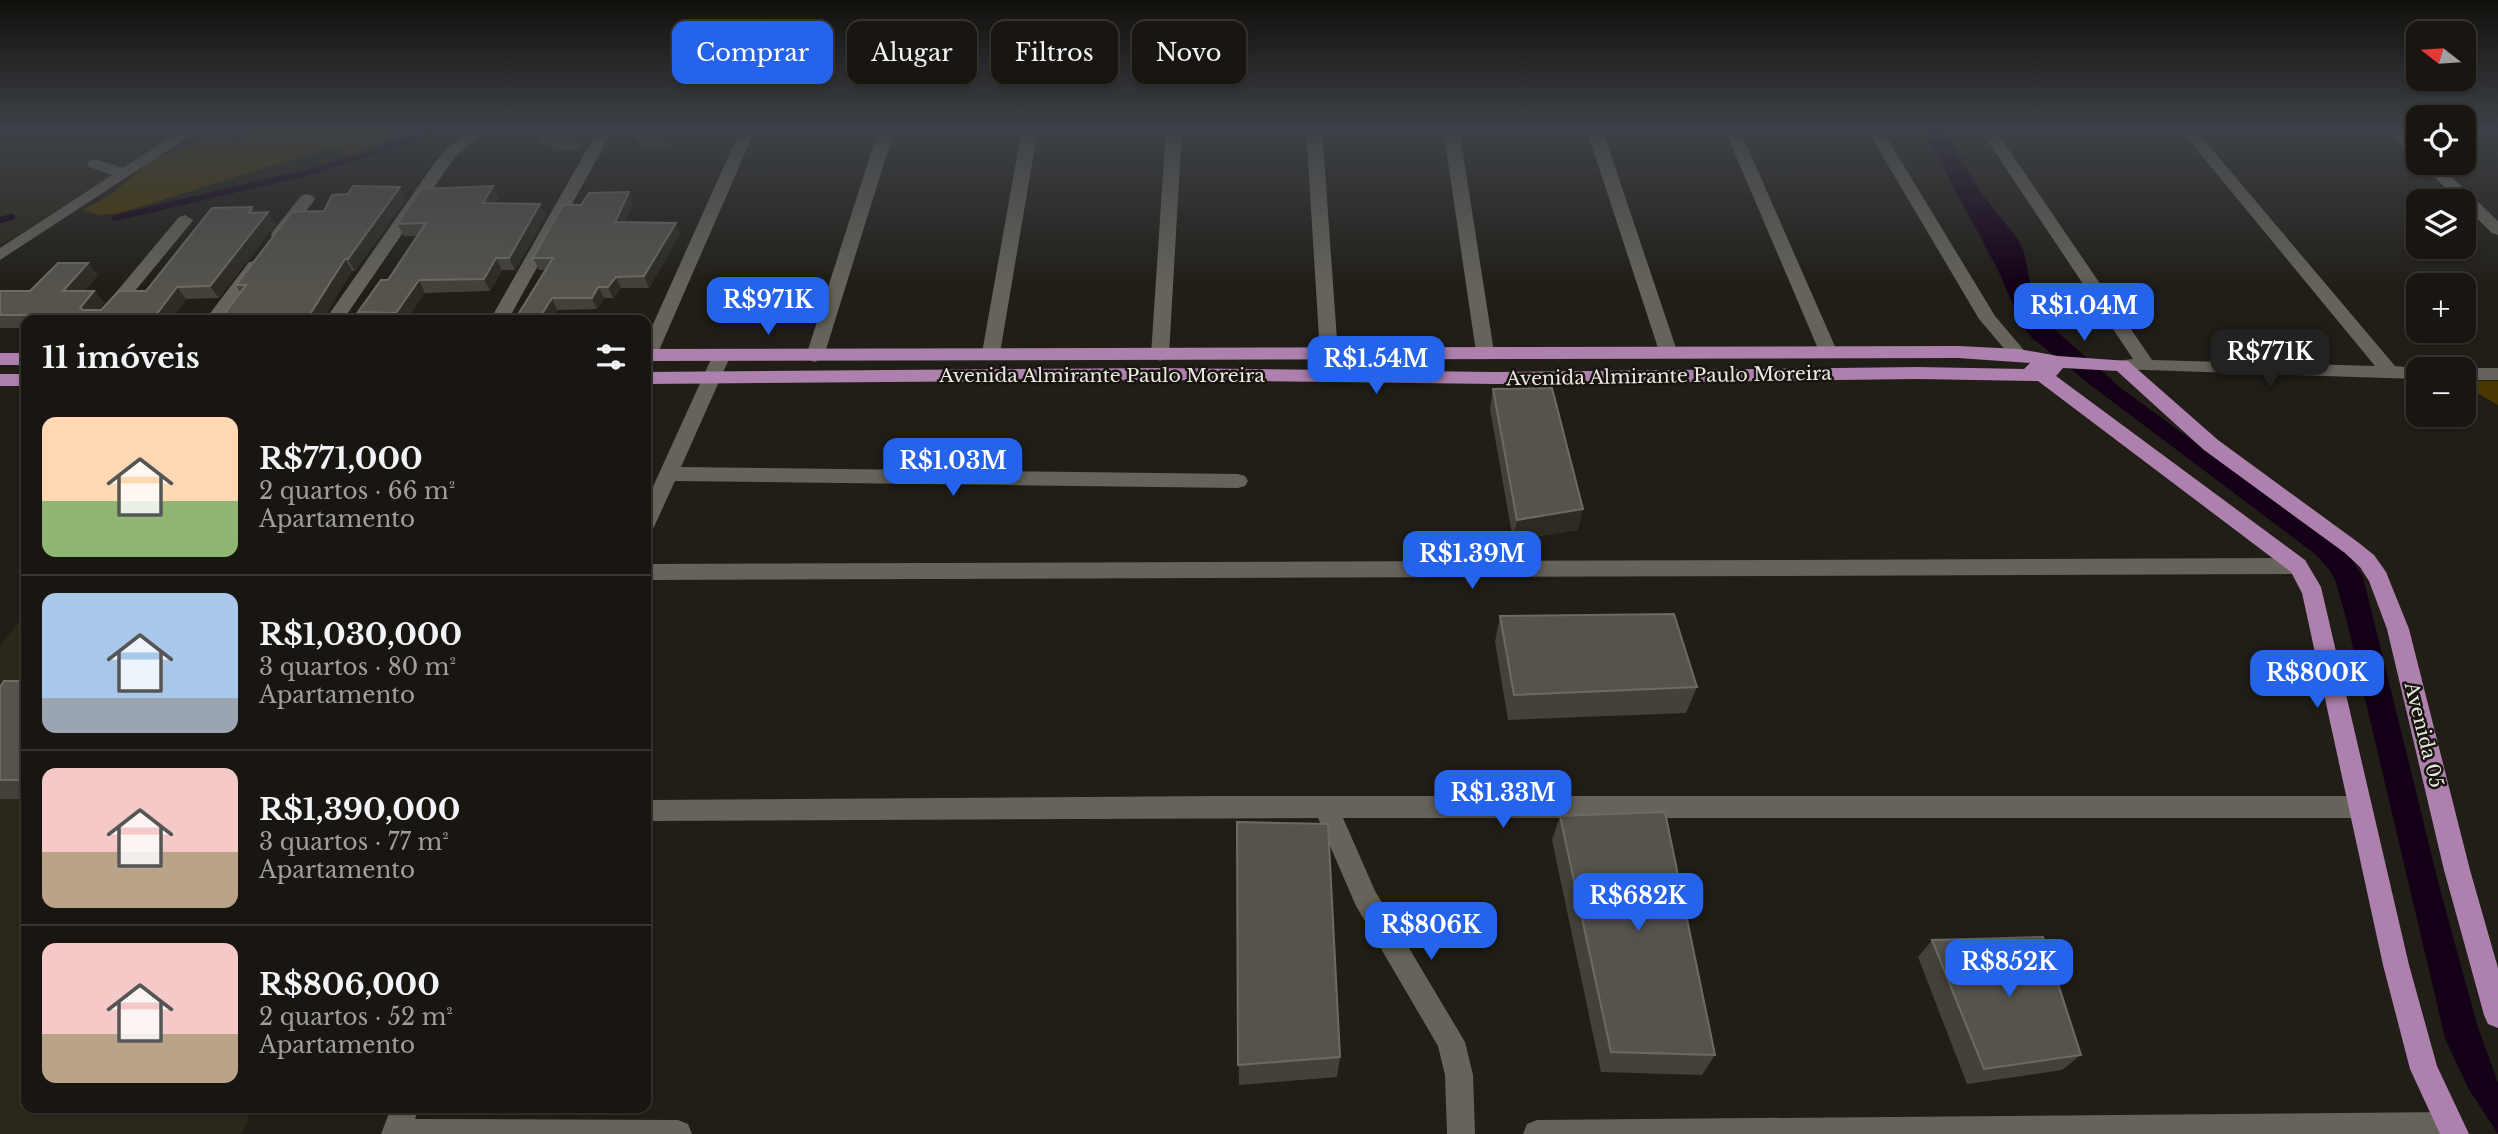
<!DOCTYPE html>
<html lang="pt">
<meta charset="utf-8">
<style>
body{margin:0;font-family:"Libre Baskerville",serif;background:#26231f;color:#f1f3f6;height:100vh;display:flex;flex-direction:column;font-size:26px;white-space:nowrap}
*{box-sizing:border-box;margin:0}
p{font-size:23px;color:#9f9f9f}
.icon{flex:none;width:38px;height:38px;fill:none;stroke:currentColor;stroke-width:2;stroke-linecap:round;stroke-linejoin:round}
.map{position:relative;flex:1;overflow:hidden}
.drawer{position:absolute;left:21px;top:315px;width:630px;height:798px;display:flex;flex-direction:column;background:#191611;border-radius:14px;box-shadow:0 2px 5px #0004,0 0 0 2px #373531}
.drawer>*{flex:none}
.guide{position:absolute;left:672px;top:21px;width:665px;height:63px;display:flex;gap:14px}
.needle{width:46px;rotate:287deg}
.fabs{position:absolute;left:2406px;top:21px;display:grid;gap:14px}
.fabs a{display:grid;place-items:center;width:70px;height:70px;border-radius:14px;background:#191611;box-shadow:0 2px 5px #0004,0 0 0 2px #373531;font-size:35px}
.price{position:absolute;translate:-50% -60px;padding:0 16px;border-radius:14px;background:#2563eb;color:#fff;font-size:23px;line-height:46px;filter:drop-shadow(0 2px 4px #0008)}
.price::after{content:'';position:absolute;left:50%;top:42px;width:21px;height:16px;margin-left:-10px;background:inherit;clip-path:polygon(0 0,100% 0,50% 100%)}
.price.current{background:#222;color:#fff}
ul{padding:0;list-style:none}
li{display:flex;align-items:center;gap:21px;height:175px;padding:0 21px}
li+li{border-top:2px solid #373531}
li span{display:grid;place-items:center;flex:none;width:196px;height:140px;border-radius:14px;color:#555}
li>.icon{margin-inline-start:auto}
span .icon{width:84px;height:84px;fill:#fffc;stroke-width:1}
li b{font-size:30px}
h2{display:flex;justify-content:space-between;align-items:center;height:84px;padding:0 21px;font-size:30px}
.tag{padding:0 24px;border-radius:14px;background:#191611;box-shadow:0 2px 5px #0004,0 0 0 2px #373531;font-size:24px;line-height:63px}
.tag.current{background:#2563eb;color:#fff}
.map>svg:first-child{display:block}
.built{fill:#2b271a}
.green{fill:#483800}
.water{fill:#140017}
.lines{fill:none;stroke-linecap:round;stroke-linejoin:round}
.stream{stroke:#140017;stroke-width:6}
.minor{fill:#66635b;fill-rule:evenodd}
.major{fill:#ad80ad;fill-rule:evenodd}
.wall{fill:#44413a}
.shaded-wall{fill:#2e2b24}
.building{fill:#55534c;stroke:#6d6a64;stroke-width:2}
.labels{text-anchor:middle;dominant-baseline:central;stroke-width:5;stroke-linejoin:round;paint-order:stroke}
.street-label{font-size:19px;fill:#eae8e3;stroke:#17150e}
</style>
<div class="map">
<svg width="2498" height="1134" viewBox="0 0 2498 1134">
<rect width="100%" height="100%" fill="#211e17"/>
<path class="built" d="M0,128H186L0,246Z
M26,612V1108H253L241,1134H0V646Z"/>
<path class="green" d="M258,128H408L377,145L347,156L337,147L316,152L120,213L99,215L82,210L110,195L152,160L213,136L237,141Z
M2471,381H2498V405L2468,388Z"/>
<path class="water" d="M1922,128H1942L1980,192L2018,239L2024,253L2035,305L2046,322L2122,389L2350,556L2363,577L2441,893L2477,1024L2498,1083V1134L2468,1088L2445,1038L2346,618L2335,580L2329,569L2315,554L2093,387L2031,337L2021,323L1998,270Z"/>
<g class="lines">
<path class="stream" d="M115,218L314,171L431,134L435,128
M0,220L12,217"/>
<path class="minor" d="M184,128H202L0,260V248L112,175L89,167L87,164L89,161L95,159L123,168Z
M473,128H490L457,155L448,167L343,320H325L436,161L447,149Z
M599,128H614L508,320H490Z
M741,128H756L657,355L654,359L646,360V340Z
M879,128H895L824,356L815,362L809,360L806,356Z
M1022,128H1038L1000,353L991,359L982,353Z
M1166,128H1182L1169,355L1160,361L1151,355Z
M1306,128H1322L1338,354L1329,360L1320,354Z
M1443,128H1459L1494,352L1485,358L1476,352Z
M1586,128H1602L1677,351L1674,355H1662L1659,351Z
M1724,128H1739L1837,351L1834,355H1822L1819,351Z
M1866,128H1881L1995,316L2028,355L2025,359H2013L1979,319Z
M1979,128H1994L2152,360L2375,366L2179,128H2194L2395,366L2425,369H2418V379L2116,369L2113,365L2116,361L2133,359Z
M2385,128H2401L2418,145V158L2413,156Z
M2420,163H2437L2498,221V235L2492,233L2464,206V201H2459Z
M307,194L313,196L315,199L313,202L285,239H273L271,235L273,231L301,196Z
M185,215L193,220L191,223L111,320H93L179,217Z
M255,261L263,266L223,320H205L249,262Z
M721,351L730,357L681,467L1238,474L1245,476L1248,481L1245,486L1238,488L675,481L653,529L646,531V502L712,357Z
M2464,368H2498V380H2464V369H2459Z
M2298,558L2305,560L2308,566L2305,572L2298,574L646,580V564Z
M1220,796H2359L2368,800L2371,807L2368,814L2359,818H1343L1375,891L1465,1042L1473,1075L1475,1134H1447L1445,1075L1438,1046L1356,906L1318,818L646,821V800Z
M391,1108H419L415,1119L678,1120L688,1124L692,1134H381Z
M2450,1112L2460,1116L2464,1126L2461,1134H1523L1527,1124L1537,1120Z"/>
<path class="major" d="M1958,346L2019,349L2058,356L2128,361L2218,440L2359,543L2374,555L2386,572L2409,629L2470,870L2498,968V1028L2488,1024L2484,1015L2444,870L2387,629L2369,581L2360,567L2345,553L2204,450L2117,371L2063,368L2056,376L2305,560L2321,587L2409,965L2437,1066L2469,1134H2440L2410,1069L2383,965L2302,593L2291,572L2038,381L1917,379L1496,384L1159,380L646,384V372L1159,368L1496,372L1917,367L2024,369L2030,363L1958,358L646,361V349Z
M0,353H26V365H0Z
M0,374H26V386H0Z"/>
</g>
<path class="wall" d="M540,128H592L579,150H554L552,145L540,144L535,134Z
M677,128L666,148H641L637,138Z
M629,192L633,203L625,222L680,234L649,288H621L613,298H604L597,309L557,310L551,320H517L516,318L546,270H539L533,258Z
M406,199L355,271H352L322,320H220L240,292L236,285L324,211Z
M499,199L496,203L540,204L546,216L515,270H502L490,291L425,293L406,320H363L358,312L388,280L417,236H404L397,224Z
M252,207L255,212L276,224L219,298L186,299L170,320H26V328H0V291H30L88,263L98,275L84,291H94L104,303L98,310H101L146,291Z
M1493,389L1578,530L1513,540L1490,409Z
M1500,616L1697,687L1686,713L1508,720L1495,642Z
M26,681V799H0V687Z
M1560,816L1715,1055L1702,1075L1601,1072L1552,840Z
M1237,822L1340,1057L1337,1077L1239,1085Z
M1932,940L2081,1055L2062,1070L1967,1084L1918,957Z"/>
<path class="shaded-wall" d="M0,128H98L0,147Z
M582,128H592L579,150L575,139Z
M667,128H677L666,148L663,137Z
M493,186L499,199L489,215L483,203Z
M400,187L406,199L355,271L348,259Z
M629,192L633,203L620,234L615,222Z
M540,204L546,216L515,270L509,258Z
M268,212L276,224L219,298L210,286Z
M676,223L680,234L649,288L644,276Z
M496,258L502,270L490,291L484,279Z
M345,259L352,271L322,320H308L307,319Z
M88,263L98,275L73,303L63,291Z
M616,277L621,288L613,298L608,287Z
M419,280L425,293L406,320H401L396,313Z
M177,287L186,299L170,320H160L156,315Z
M598,287L604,298L597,309L592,298Z
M94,291L104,303L94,315H86L80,308Z
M552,298L557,310L551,320H538Z
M1583,509L1578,530L1513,540L1517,520Z"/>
<path class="building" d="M540,128H582L575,139H550L553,134H535Z
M642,128H667L663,137L637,138Z
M353,186L400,187L348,259H345L307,319L287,320H220L246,285H236L292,212L324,211L332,195L348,194Z
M493,186L483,203L540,204L509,258H496L484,279L419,280L396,313L358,312L381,280H388L426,223L397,224L421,189Z
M629,192L615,222L676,223L644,276L616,277L608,287H598L592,298H552L538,320L516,318L553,258H533L563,205H581L589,193Z
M252,207L249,213L268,212L210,286L177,287L156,315H0V291H30L58,263H88L63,291H94L80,308L83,310H101L119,291H146L212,208Z
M1552,388L1583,509L1517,520L1493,389Z
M1674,614L1697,687L1514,695L1500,616Z
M4,681H26V780H0V687Z
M1665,812L1715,1055L1611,1052L1560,816Z
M1237,822L1328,824L1340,1057L1238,1065Z
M2043,937L2081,1055L1984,1069L1932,940Z"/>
<linearGradient id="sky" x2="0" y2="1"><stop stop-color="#12100d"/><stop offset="0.45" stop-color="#3d4147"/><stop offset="1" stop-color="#3d4147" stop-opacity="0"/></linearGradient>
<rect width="2498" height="287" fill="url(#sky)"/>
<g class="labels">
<g class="street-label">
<text x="1102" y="375">Avenida Almirante Paulo Moreira</text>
<text transform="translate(1669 376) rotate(-1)">Avenida Almirante Paulo Moreira</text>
<text transform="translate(2424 735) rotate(76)">Avenida 05</text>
</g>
</g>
</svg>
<div class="fabs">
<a><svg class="needle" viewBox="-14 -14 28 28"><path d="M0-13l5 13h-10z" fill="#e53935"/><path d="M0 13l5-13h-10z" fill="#9f9f9f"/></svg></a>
<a><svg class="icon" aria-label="locate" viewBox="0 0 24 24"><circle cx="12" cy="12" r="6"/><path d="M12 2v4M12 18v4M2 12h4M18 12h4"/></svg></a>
<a><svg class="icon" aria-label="layers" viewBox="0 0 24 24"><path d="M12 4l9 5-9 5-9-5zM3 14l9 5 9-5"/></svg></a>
<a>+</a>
<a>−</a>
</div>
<b class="price" style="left:768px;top:337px">R$971K</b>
<b class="price" style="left:2084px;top:343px">R$1.04M</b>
<b class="price current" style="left:2270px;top:389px">R$771K</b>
<b class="price" style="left:1376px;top:396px">R$1.54M</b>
<b class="price" style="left:953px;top:498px">R$1.03M</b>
<b class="price" style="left:1472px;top:591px">R$1.39M</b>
<b class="price" style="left:2317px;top:710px">R$800K</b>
<b class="price" style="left:1503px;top:830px">R$1.33M</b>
<b class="price" style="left:1638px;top:933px">R$682K</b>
<b class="price" style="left:1431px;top:962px">R$806K</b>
<b class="price" style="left:2009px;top:999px">R$852K</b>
<div class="guide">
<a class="tag current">Comprar</a>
<a class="tag">Alugar</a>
<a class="tag">Filtros</a>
<a class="tag">Novo</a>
</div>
<section class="drawer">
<h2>11 imóveis<svg class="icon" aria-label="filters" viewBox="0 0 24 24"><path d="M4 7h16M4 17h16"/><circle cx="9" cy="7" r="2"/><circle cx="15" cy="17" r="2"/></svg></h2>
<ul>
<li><span style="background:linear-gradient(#ffd9b3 60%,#8fb573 0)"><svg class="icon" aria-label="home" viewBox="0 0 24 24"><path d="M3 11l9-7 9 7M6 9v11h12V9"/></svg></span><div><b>R$771,000</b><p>2 quartos · 66 m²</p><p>Apartamento</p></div></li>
<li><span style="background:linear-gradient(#a9c7e8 75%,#9aa5b1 0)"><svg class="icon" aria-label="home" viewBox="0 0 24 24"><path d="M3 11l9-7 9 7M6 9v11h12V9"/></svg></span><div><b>R$1,030,000</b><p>3 quartos · 80 m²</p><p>Apartamento</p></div></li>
<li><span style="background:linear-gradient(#f6c9c9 60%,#b9a48a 0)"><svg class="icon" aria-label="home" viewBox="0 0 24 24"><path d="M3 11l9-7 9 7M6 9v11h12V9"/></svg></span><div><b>R$1,390,000</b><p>3 quartos · 77 m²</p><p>Apartamento</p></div></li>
<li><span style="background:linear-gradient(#f6c9c9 65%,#b9a48a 0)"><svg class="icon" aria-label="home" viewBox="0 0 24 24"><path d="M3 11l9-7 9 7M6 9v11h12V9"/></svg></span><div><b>R$806,000</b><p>2 quartos · 52 m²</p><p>Apartamento</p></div></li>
</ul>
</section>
</div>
